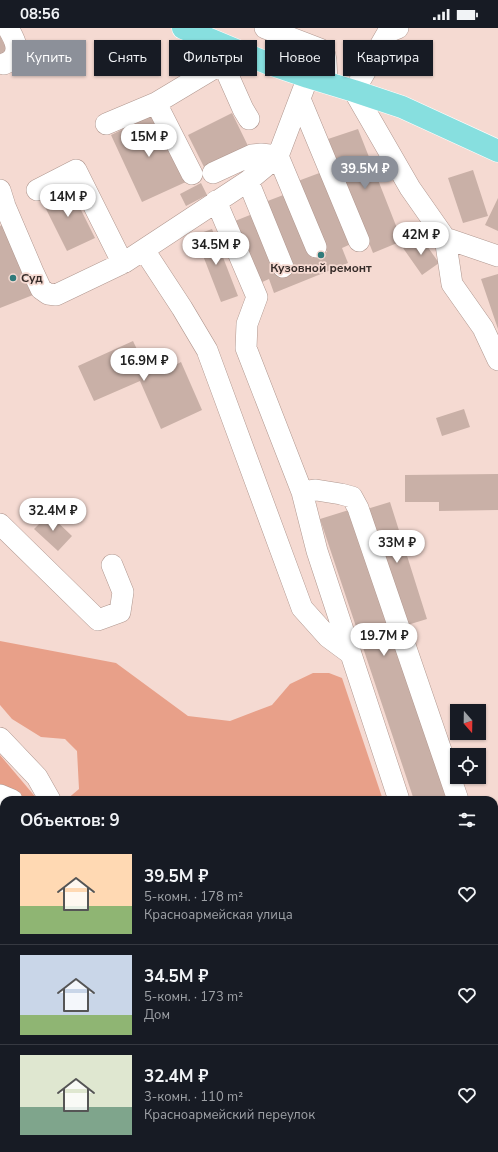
<!DOCTYPE html>
<html lang="ru">
<meta charset="utf-8">
<style>
body{margin:0;font-family:"Nunito Sans",sans-serif;background:#20242c;color:#f1f3f6;height:100vh;display:flex;flex-direction:column;font-size:15px;white-space:nowrap}
*{box-sizing:border-box;margin:0}
p{font-size:13px;color:#9ea1a6}
.icon{flex:none;width:22px;height:22px;fill:none;stroke:currentColor;stroke-width:2;stroke-linecap:round;stroke-linejoin:round}
.map{position:relative;flex:1;overflow:hidden}
.panel{position:absolute;left:0px;top:768px;width:498px;height:356px;display:flex;flex-direction:column;background:#171b24;border-radius:12px 12px 0 0;box-shadow:0 1px 3px #0004}
.panel>*{flex:none}
.top-card{position:absolute;left:12px;top:12px;width:474px;height:36px;display:flex;gap:8px}
.needle{width:26px;rotate:160deg}
.fabs{position:absolute;left:450px;top:676px;display:grid;gap:8px}
.fabs a{display:grid;place-items:center;width:36px;height:36px;border-radius:0px;background:#171b24;box-shadow:0 1px 3px #0004;font-size:20px}
.price{position:absolute;translate:-50% -34px;padding:0 9px;border-radius:14px;background:#fff;color:#222;font-size:13px;line-height:26px;filter:drop-shadow(0 1px 2px #0008)}
.price::after{content:'';position:absolute;left:50%;top:24px;width:12px;height:9px;margin-left:-6px;background:inherit;clip-path:polygon(0 0,100% 0,50% 100%)}
.price.on{background:#8c9099;color:#fff}
ul{padding:0;list-style:none}
li{display:flex;align-items:center;gap:12px;height:100px;padding:0 20px}
li+li{border-top:1px solid #363941}
li span{display:grid;place-items:center;flex:none;width:112px;height:80px;border-radius:0px;color:#555}
li>.icon{margin-inline-start:auto}
span .icon{width:48px;height:48px;fill:#fffc;stroke-width:1}
li b{font-size:17px}
h2{display:flex;justify-content:space-between;align-items:center;height:48px;padding:0 20px;font-size:17px}
.pill{padding:0 14px;border-radius:0px;background:#171b24;box-shadow:0 1px 3px #0004;font-size:14px;line-height:36px}
.pill.on{background:#8c9099;color:#fff}
.status{display:flex;justify-content:space-between;align-items:center;height:28px;padding:0 20px;background:#171b24;direction:ltr}
.status svg{height:11px;fill:currentColor}
.map>svg:first-child{display:block}
.green{fill:#e8a089}
.building{fill:#c9b0a7}
.lines{fill:none;stroke-linecap:round;stroke-linejoin:round}
.minor-casing{stroke:#b0978f;stroke-width:22}
.major-casing{stroke:#fff;stroke-width:23}
.minor{stroke:#fff;stroke-width:21}
.major{stroke:#87dfdf;stroke-width:22}
.poi-dot{fill:#307a7a;stroke:#f5dad2;stroke-width:1.5}
.labels{text-anchor:middle;dominant-baseline:central;stroke-width:3.5;stroke-linejoin:round;paint-order:stroke}
.poi-label{font-size:12px;font-weight:bold;fill:#362c29;stroke:#f5dad2}
</style>
<div class="status"><b>08:56</b><svg viewBox="0 0 49 12"><path d="M0 12V9h3v3zM5 12V6h3v6zM10 12V3h3v9zM15 12V0h3v12zM26 1h20v11H26zM47 4h2v5h-2z"/></svg></div>
<div class="map">
<svg width="498" height="1124" viewBox="0 0 498 1124">
<rect width="100%" height="100%" fill="#f5dad2"/>
<path class="green" d="M0,613L116,635L188,688L230,693L272,677L290,656L313,645H329L342,650L383,772H66L79,761L77,723L65,711L41,709L12,691L0,677Z
M0,727L38,772H4V1120H464V1124H0Z"/>
<path class="building" d="M0,8L9,26L0,30Z
M156,85L188,153L142,174L111,107Z
M232,85L249,120L205,141L188,107Z
M358,101L402,213L373,225L328,111Z
M473,142L488,188L463,195L448,150Z
M322,144L351,216L342,220L348,235L274,265L269,251L260,255L235,193L255,185L265,174L286,166L312,230L327,224L298,153Z
M201,155L207,167L186,178L180,166Z
M68,156L95,210L67,223L40,169Z
M498,170V203L485,197Z
M4,196L33,267L0,280V198Z
M212,201L238,268L221,274L195,207Z
M420,208L439,235L422,247L403,220Z
M498,246V301L481,251Z
M133,313L143,334L165,324L171,339L181,334L202,382L161,401L140,353L94,373L78,338Z
M464,381L470,399L442,408L436,390Z
M498,446V482L439,483V474H405V447Z
M390,474L427,591L404,598L367,481Z
M352,481L449,772H414L320,491Z
M49,486L72,508L58,523L34,501Z
M494,904L498,914V994L494,996Z
M494,1044H498V1124H492V1120H494Z"/>
<g class="lines">
<g class="minor-casing">
<path id="minor" d="M265,0L320,21L325,27L326,33L327,55
M398,0L388,4L354,63L410,160L445,210L498,228
M4,36C6,35 11,33 12,31C21,21 13,9 8,0
M223,36L243,81L249,91
M300,71L359,213
M156,75L192,146
M106,96L156,75L241,24
M213,145L252,127L261,126L278,128L316,219
M248,153L283,239
M0,162L5,178L34,246L41,261L48,266L56,267L125,234L248,153L278,128L308,49
M37,162L76,142L118,226L125,234
M216,173L257,269L247,296L246,320L302,464L317,523L399,772
M445,210L452,256L483,300L498,332
M144,222L182,280L207,322L302,580L328,609L351,626
M302,464L316,462L341,466L352,469L358,480L458,772
M0,496L98,592L120,584L123,564L112,537
M0,710L37,749L50,772
M0,767L12,772
M0,797H4
M0,815L4,814
M494,878L498,890
M494,1020L498,1022
M479,1124L480,1120"/>
</g>
<g class="major-casing">
<path id="major" d="M183,0L267,35L308,49L354,63L402,79L498,123"/>
</g>
<use href="#minor" class="minor"/>
<use href="#major" class="major"/>
</g>
<g class="poi-dot">
<circle cx="321" cy="227" r="4"/>
<circle cx="13" cy="250" r="4"/>
</g>
<g class="labels">
<g class="poi-label">
<text x="321" y="240">Кузовной ремонт</text>
<text x="21" y="250" text-anchor="start">Суд</text>
</g>
</g>
</svg>
<div class="fabs">
<a><svg class="needle" viewBox="-14 -14 28 28"><path d="M0-13l5 13h-10z" fill="#e53935"/><path d="M0 13l5-13h-10z" fill="#9ea1a6"/></svg></a>
<a><svg class="icon" aria-label="locate" viewBox="0 0 24 24"><circle cx="12" cy="12" r="6"/><path d="M12 2v4M12 18v4M2 12h4M18 12h4"/></svg></a>
</div>
<b class="price" style="left:149px;top:130px">15M ₽</b>
<b class="price on" style="left:365px;top:162px">39.5M ₽</b>
<b class="price" style="left:68px;top:190px">14M ₽</b>
<b class="price" style="left:421px;top:228px">42M ₽</b>
<b class="price" style="left:216px;top:238px">34.5M ₽</b>
<b class="price" style="left:144px;top:354px">16.9M ₽</b>
<b class="price" style="left:53px;top:504px">32.4M ₽</b>
<b class="price" style="left:397px;top:536px">33M ₽</b>
<b class="price" style="left:384px;top:629px">19.7M ₽</b>
<div class="top-card">
<a class="pill on">Купить</a>
<a class="pill">Снять</a>
<a class="pill">Фильтры</a>
<a class="pill">Новое</a>
<a class="pill">Квартира</a>
</div>
<section class="panel">
<h2>Объектов: 9<svg class="icon" aria-label="filters" viewBox="0 0 24 24"><path d="M4 7h16M4 17h16"/><circle cx="9" cy="7" r="2"/><circle cx="15" cy="17" r="2"/></svg></h2>
<ul>
<li><span style="background:linear-gradient(#ffd9b3 65%,#8fb573 0)"><svg class="icon" aria-label="home" viewBox="0 0 24 24"><path d="M3 11l9-7 9 7M6 9v11h12V9"/></svg></span><div><b>39.5M ₽</b><p>5-комн. · 178 m²</p><p>Красноармейская улица</p></div><svg class="icon" aria-label="heart" viewBox="0 0 24 24"><path d="M12 20l-8-8c-3-5 5-10 8-4 3-6 11-1 8 4z"/></svg></li>
<li><span style="background:linear-gradient(#c9d6e8 75%,#8fb573 0)"><svg class="icon" aria-label="home" viewBox="0 0 24 24"><path d="M3 11l9-7 9 7M6 9v11h12V9"/></svg></span><div><b>34.5M ₽</b><p>5-комн. · 173 m²</p><p>Дом</p></div><svg class="icon" aria-label="heart" viewBox="0 0 24 24"><path d="M12 20l-8-8c-3-5 5-10 8-4 3-6 11-1 8 4z"/></svg></li>
<li><span style="background:linear-gradient(#dfe7d0 65%,#7fa58c 0)"><svg class="icon" aria-label="home" viewBox="0 0 24 24"><path d="M3 11l9-7 9 7M6 9v11h12V9"/></svg></span><div><b>32.4M ₽</b><p>3-комн. · 110 m²</p><p>Красноармейский переулок</p></div><svg class="icon" aria-label="heart" viewBox="0 0 24 24"><path d="M12 20l-8-8c-3-5 5-10 8-4 3-6 11-1 8 4z"/></svg></li>
</ul>
</section>
</div>
